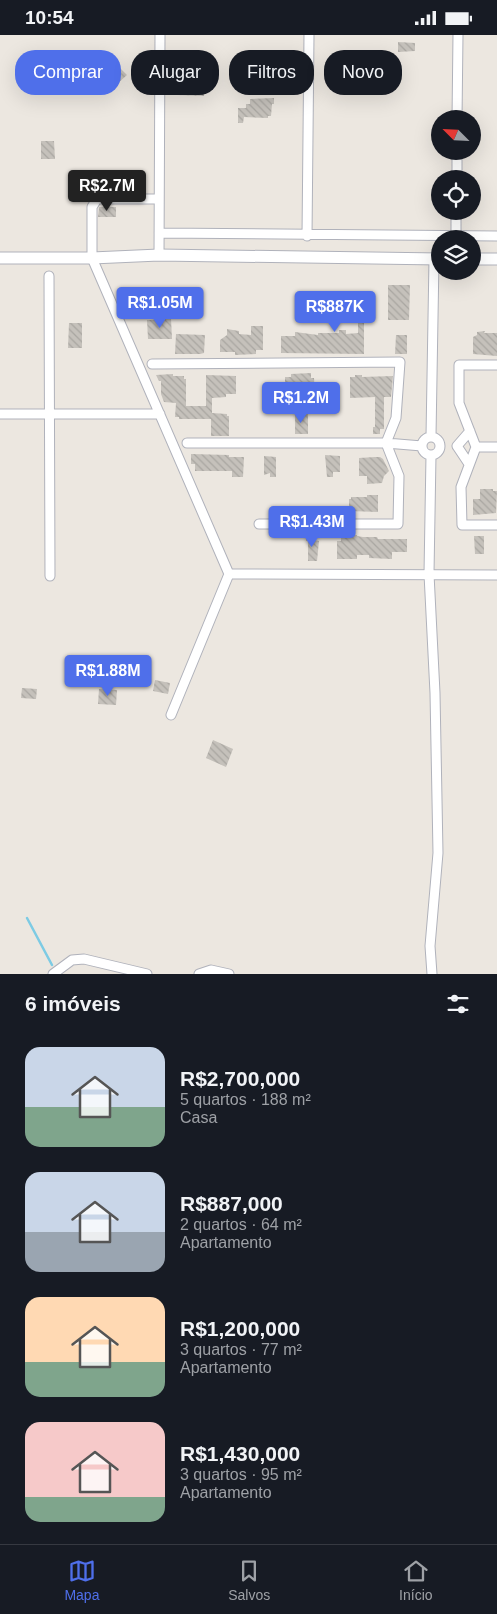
<!DOCTYPE html>
<html lang="pt">
<meta charset="utf-8">
<style>
body{margin:0;font-family:Helvetica,sans-serif;background:#242831;color:#f1f3f6;height:100vh;display:flex;flex-direction:column;font-size:19px;white-space:nowrap}
*{box-sizing:border-box;margin:0}
p{font-size:16px;color:#9ea1a6}
.icon{flex:none;width:28px;height:28px;fill:none;stroke:currentColor;stroke-width:2;stroke-linecap:round;stroke-linejoin:round}
.map{position:relative;height:939px;overflow:hidden}
.side{display:flex;flex-direction:column;background:#171b24;flex:1}
.side>*{flex:none}
.top-card{position:absolute;left:15px;top:15px;width:468px;height:45px;display:flex;gap:10px}
.needle{width:32px;rotate:294deg}
.buttons{position:absolute;left:431px;top:75px;display:grid;gap:10px}
.buttons a{display:grid;place-items:center;width:50px;height:50px;border-radius:50%;background:#171b24;box-shadow:0 5px 20px #0002;font-size:25px}
.price{position:absolute;translate:-50% -42px;padding:0 11px;border-radius:5px;background:#4f6fea;color:#fff;font-size:16px;line-height:32px;filter:drop-shadow(0 1px 2px #0008)}
.price::after{content:'';position:absolute;left:50%;top:30px;width:15px;height:11px;margin-left:-8px;background:inherit;clip-path:polygon(0 0,100% 0,50% 100%)}
.price.on{background:#222;color:#fff}
ul{padding:0;list-style:none}
li{display:flex;align-items:center;gap:15px;height:125px;padding:0 25px}
li span{display:grid;place-items:center;flex:none;width:140px;height:100px;border-radius:15px;color:#555}
li>.icon{margin-inline-start:auto}
span .icon{width:60px;height:60px;fill:#fffc;stroke-width:1}
li b{font-size:21px}
h2{display:flex;justify-content:space-between;align-items:center;height:60px;padding:0 25px;font-size:21px}
.pill{padding:0 18px;border-radius:20px;background:#171b24;box-shadow:0 5px 20px #0002;font-size:18px;line-height:45px}
.pill.on{background:#4f6fea;color:#fff}
.status{display:flex;justify-content:space-between;align-items:center;height:35px;padding:0 25px;background:#171b24;direction:ltr}
.status svg{height:14px;fill:currentColor}
.tab-bar{display:flex;justify-content:space-around;align-items:center;height:70px;border-top:1px solid #363941;background:#171b24;font-size:14px;color:#9ea1a6}
.tab-bar a{display:grid;justify-items:center;gap:2px}
.tab-bar .on{color:#4f6fea}
.map>svg:first-child{display:block}
.lines{fill:none;stroke-linecap:round;stroke-linejoin:round}
.stream{stroke:#7dcbe4;stroke-width:2.5}
.building{fill:url(#building-back-hatch)}
.minor-casing{stroke:#b0b2bb;stroke-width:11}
.tertiary-casing{stroke:#b0b2bb;stroke-width:13}
.minor{stroke:#fff;stroke-width:9}
.tertiary{stroke:#fff;stroke-width:11}
</style>
<div class="status"><b>10:54</b><svg viewBox="0 0 49 12"><path d="M0 12V9h3v3zM5 12V6h3v6zM10 12V3h3v9zM15 12V0h3v12zM26 1h20v11H26zM47 4h2v5h-2z"/></svg></div>
<div class="map">
<svg width="497" height="939" viewBox="0 0 497 939">
<defs>
<pattern id="building-back-hatch" width="6" height="6" patternUnits="userSpaceOnUse" patternTransform="scale(1.25)"><rect width="6" height="6" fill="#c5c1bb"/><path d="M-1 5l2 2M0 0l6 6M5-1l2 2" fill="none" stroke="#a9a6a1"/></pattern>
</defs>
<rect width="100%" height="100%" fill="#ece7e0"/>
<g class="lines">
<path class="stream" d="M27,883L52,930"/>
</g>
<path class="building" d="M398,7L415,8V16L398,17Z
M117,30L127,40L117,49L108,40Z
M198,30H205L204,61L177,60V50L186,49L187,40L196,41V31Z
M274,63V69H272L271,81H268V83L244,82L243,88H238V73H246V69H250V64Z
M41,106H54L55,124H41Z
M99,172H116V182H98Z
M388,250H410L409,285H388Z
M351,257H374V280H364V319L281,318V301H295V297L318,300V298H339V295H346V299L358,298V280H351Z
M161,283H171L172,304H148L147,285H161Z
M69,288H82V313H68Z
M251,291H263V315H256V319L235,320V317H220V305L227,300V294L239,296V299L251,300Z
M485,296L484,298H497V321L473,319V302L477,300V297Z
M176,299L205,300L204,318L200,319H175Z
M396,300H407V319H395Z
M311,338V343H314L315,361L285,363V342H291V339Z
M173,339V341H184V344H186V371H206V340L236,341V359H226V362L212,363V378L227,379V381H229V401H211V384H179V382H175L176,368L164,367L161,359V346H159L156,340Z
M355,340H362V342L393,341L391,362H384V394H380V399H373V392H375V362L350,363V342H355Z
M295,378L308,379V399H295Z
M191,419L229,420V422H244L243,442H232V436H195V429H191Z
M325,420L340,421V437H333V442H327Z
M264,421L276,422V442H270V438L264,440Z
M375,422H380L383,424L389,436L384,441L382,448L367,449V441H359V423Z
M480,454H493V456H497L496,478L473,480V464H480Z
M367,460H378V477L349,476V464H351V462H367Z
M306,500H313V505L319,506L317,526H308V506H306Z
M350,500H357V501L363,502H377L378,504H407V517H392V524L369,523V520H357V524H337V506H341V502H350Z
M474,501H484V519H475Z
M155,645L170,648L168,659L153,656Z
M22,653L37,654L36,664L21,663Z
M99,654L117,655L116,670L98,669Z
M213,705L233,714L226,732L206,723Z"/>
<g class="lines">
<g class="minor-casing">
<path id="minor" d="M457,84L458,0
M457,144V116
M159,164H97L92,172V223L229,539L171,680
M159,198L497,201
M456,200V176
M307,201L309,0
M159,220L160,0
M49,241L50,541
M152,329L400,327L396,383L386,408L399,441L398,489H259
M497,330H459V368L476,412L461,452L462,490H497
M0,379H160
M431,401L434,224
M422 411a9 9 0 1 1 18 0a9 9 0 1 1-18 0Z
M187,408H386L422,411
M457,411L469,429
M457,411L470,396
M476,412H497
M431,420L429,539L435,658L438,818L430,911L432,939
M229,539L497,540
M53,939L72,925L84,924L147,939
M199,939L211,935L229,939"/>
</g>
<g class="tertiary-casing">
<path id="tertiary" d="M0,223H92L159,220L440,224
M472,224H497"/>
</g>
<use href="#minor" class="minor"/>
<use href="#tertiary" class="tertiary"/>
</g>
</svg>
<div class="buttons">
<a><svg class="needle" viewBox="-14 -14 28 28"><path d="M0-13l5 13h-10z" fill="#e53935"/><path d="M0 13l5-13h-10z" fill="#9ea1a6"/></svg></a>
<a><svg class="icon" aria-label="locate" viewBox="0 0 24 24"><circle cx="12" cy="12" r="6"/><path d="M12 2v4M12 18v4M2 12h4M18 12h4"/></svg></a>
<a><svg class="icon" aria-label="layers" viewBox="0 0 24 24"><path d="M12 4l9 5-9 5-9-5zM3 14l9 5 9-5"/></svg></a>
</div>
<b class="price on" style="left:107px;top:177px">R$2.7M</b>
<b class="price" style="left:160px;top:294px">R$1.05M</b>
<b class="price" style="left:335px;top:298px">R$887K</b>
<b class="price" style="left:301px;top:389px">R$1.2M</b>
<b class="price" style="left:312px;top:513px">R$1.43M</b>
<b class="price" style="left:108px;top:662px">R$1.88M</b>
<div class="top-card">
<a class="pill on">Comprar</a>
<a class="pill">Alugar</a>
<a class="pill">Filtros</a>
<a class="pill">Novo</a>
</div>
</div>
<section class="side">
<h2>6 imóveis<svg class="icon" aria-label="filters" viewBox="0 0 24 24"><path d="M4 7h16M4 17h16"/><circle cx="9" cy="7" r="2"/><circle cx="15" cy="17" r="2"/></svg></h2>
<ul>
<li><span style="background:linear-gradient(#c9d6e8 60%,#7fa58c 0)"><svg class="icon" aria-label="home" viewBox="0 0 24 24"><path d="M3 11l9-7 9 7M6 9v11h12V9"/></svg></span><div><b>R$2,700,000</b><p>5 quartos · 188 m²</p><p>Casa</p></div></li>
<li><span style="background:linear-gradient(#c9d6e8 60%,#9aa5b1 0)"><svg class="icon" aria-label="home" viewBox="0 0 24 24"><path d="M3 11l9-7 9 7M6 9v11h12V9"/></svg></span><div><b>R$887,000</b><p>2 quartos · 64 m²</p><p>Apartamento</p></div></li>
<li><span style="background:linear-gradient(#ffd9b3 65%,#7fa58c 0)"><svg class="icon" aria-label="home" viewBox="0 0 24 24"><path d="M3 11l9-7 9 7M6 9v11h12V9"/></svg></span><div><b>R$1,200,000</b><p>3 quartos · 77 m²</p><p>Apartamento</p></div></li>
<li><span style="background:linear-gradient(#f6c9c9 75%,#7fa58c 0)"><svg class="icon" aria-label="home" viewBox="0 0 24 24"><path d="M3 11l9-7 9 7M6 9v11h12V9"/></svg></span><div><b>R$1,430,000</b><p>3 quartos · 95 m²</p><p>Apartamento</p></div></li>
</ul>
</section>
<nav class="tab-bar">
<a class="on"><svg class="icon" aria-label="map" viewBox="0 0 24 24"><path d="M3 6l6-2 6 2 6-2v14l-6 2-6-2-6 2zM9 4v14M15 6v14"/></svg>Mapa</a>
<a><svg class="icon" aria-label="saved" viewBox="0 0 24 24"><path d="M7 4h10v16l-5-4-5 4z"/></svg>Salvos</a>
<a><svg class="icon" aria-label="home" viewBox="0 0 24 24"><path d="M3 11l9-7 9 7M6 9v11h12V9"/></svg>Início</a>
</nav>
